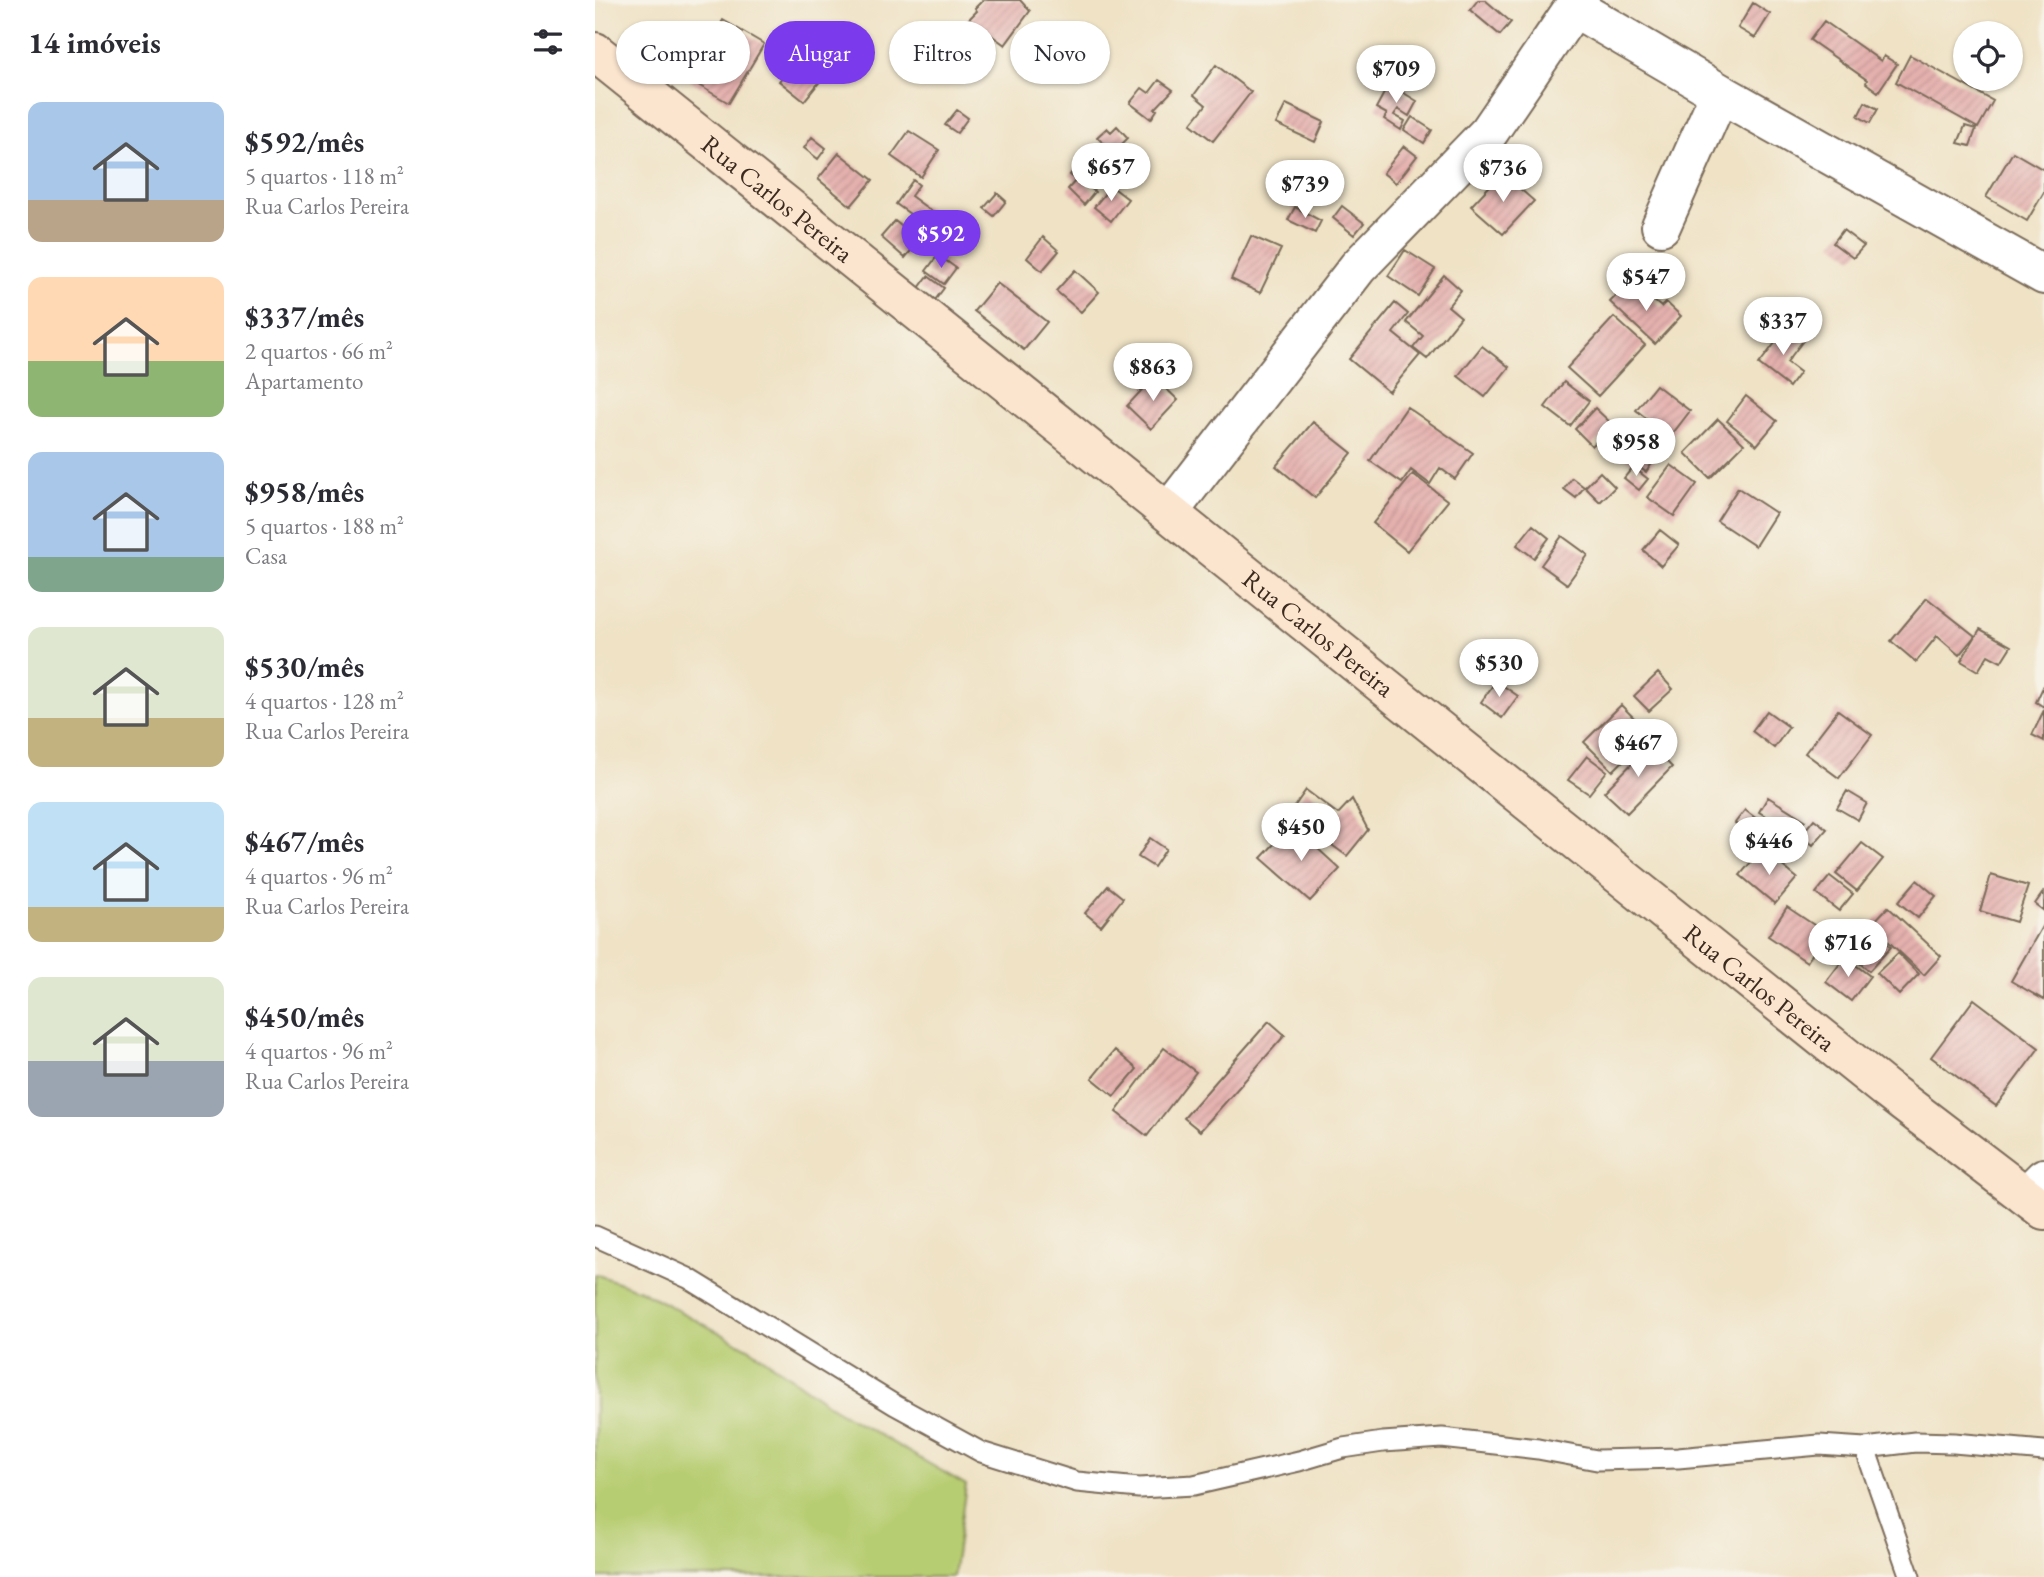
<!DOCTYPE html>
<html lang="pt">
<meta charset="utf-8">
<style>
body{margin:0;font-family:"EB Garamond",serif;background:#f2f2f3;color:#2b2b33;height:100vh;display:flex;flex-direction:column;font-size:26px;white-space:nowrap}
*{box-sizing:border-box;margin:0}
p{font-size:23px;color:#7c7c81}
.icon{flex:none;width:38px;height:38px;fill:none;stroke:currentColor;stroke-width:2;stroke-linecap:round;stroke-linejoin:round}
.map{position:relative;flex:1;overflow:hidden}
.sheet{display:flex;flex-direction:column;background:#fff;width:595px}
.sheet>*{flex:none}
.banner{position:absolute;left:21px;top:21px;width:665px;height:63px;display:flex;gap:14px}
.buttons{position:absolute;left:1358px;top:21px;display:grid;gap:14px}
.buttons a{display:grid;place-items:center;width:70px;height:70px;border-radius:50%;background:#fff;box-shadow:0 2px 5px #0004;font-size:35px}
.price{position:absolute;translate:-50% -60px;padding:0 16px;border-radius:24px;background:#fff;color:#222;font-size:23px;line-height:46px;filter:drop-shadow(0 2px 4px #0008)}
.price::after{content:'';position:absolute;left:50%;top:42px;width:21px;height:16px;margin-left:-10px;background:inherit;clip-path:polygon(0 0,100% 0,50% 100%)}
.price.on{background:#7c3aed;color:#fff}
ul{padding:0;list-style:none}
li{display:flex;align-items:center;gap:21px;height:175px;padding:0 28px}
li span{display:grid;place-items:center;flex:none;width:196px;height:140px;border-radius:14px;color:#555}
li>.icon{margin-inline-start:auto}
span .icon{width:84px;height:84px;fill:#fffc;stroke-width:1}
li b{font-size:30px}
h2{display:flex;justify-content:space-between;align-items:center;height:84px;padding:0 28px;font-size:30px}
.pill{padding:0 24px;border-radius:32px;background:#fff;box-shadow:0 2px 5px #0004;font-size:24px;line-height:63px}
.pill.on{background:#7c3aed;color:#fff}
main{display:flex;flex:1;min-height:0}
.map>svg:first-child{display:block}
.grass{fill:#b7cd72;stroke:#797c48;stroke-width:2}
.building{fill:url(#building-hatch)}
.lines{fill:none;stroke-linecap:round;stroke-linejoin:round}
.lane-casing{stroke:#7a6a58;stroke-width:23}
.street-casing{stroke:#7a6a58;stroke-width:42}
.secondary-casing{stroke:#7a6a58;stroke-width:42}
.lane{stroke:#fff;stroke-width:19}
.street{stroke:#fff;stroke-width:38}
.secondary{stroke:#fbe5cf;stroke-width:38}
.labels{text-anchor:middle;dominant-baseline:central;stroke-width:5;stroke-linejoin:round;paint-order:stroke}
.street-label{font-size:26px;fill:#3b2a1e;stroke:#f7f3e8}
</style>
<main>
<section class="sheet">
<h2>14 imóveis<svg class="icon" aria-label="filters" viewBox="0 0 24 24"><path d="M4 7h16M4 17h16"/><circle cx="9" cy="7" r="2"/><circle cx="15" cy="17" r="2"/></svg></h2>
<ul>
<li><span style="background:linear-gradient(#a9c7e8 70%,#b9a48a 0)"><svg class="icon" aria-label="home" viewBox="0 0 24 24"><path d="M3 11l9-7 9 7M6 9v11h12V9"/></svg></span><div><b>$592/mês</b><p>5 quartos · 118 m²</p><p>Rua Carlos Pereira</p></div></li>
<li><span style="background:linear-gradient(#ffd9b3 60%,#8fb573 0)"><svg class="icon" aria-label="home" viewBox="0 0 24 24"><path d="M3 11l9-7 9 7M6 9v11h12V9"/></svg></span><div><b>$337/mês</b><p>2 quartos · 66 m²</p><p>Apartamento</p></div></li>
<li><span style="background:linear-gradient(#a9c7e8 75%,#7fa58c 0)"><svg class="icon" aria-label="home" viewBox="0 0 24 24"><path d="M3 11l9-7 9 7M6 9v11h12V9"/></svg></span><div><b>$958/mês</b><p>5 quartos · 188 m²</p><p>Casa</p></div></li>
<li><span style="background:linear-gradient(#dfe7d0 65%,#c2b280 0)"><svg class="icon" aria-label="home" viewBox="0 0 24 24"><path d="M3 11l9-7 9 7M6 9v11h12V9"/></svg></span><div><b>$530/mês</b><p>4 quartos · 128 m²</p><p>Rua Carlos Pereira</p></div></li>
<li><span style="background:linear-gradient(#bfe0f5 75%,#c2b280 0)"><svg class="icon" aria-label="home" viewBox="0 0 24 24"><path d="M3 11l9-7 9 7M6 9v11h12V9"/></svg></span><div><b>$467/mês</b><p>4 quartos · 96 m²</p><p>Rua Carlos Pereira</p></div></li>
<li><span style="background:linear-gradient(#dfe7d0 60%,#9aa5b1 0)"><svg class="icon" aria-label="home" viewBox="0 0 24 24"><path d="M3 11l9-7 9 7M6 9v11h12V9"/></svg></span><div><b>$450/mês</b><p>4 quartos · 96 m²</p><p>Rua Carlos Pereira</p></div></li>
</ul>
</section>
<div class="map">
<svg width="1449" height="1577" viewBox="0 0 1449 1577">
<defs>
<pattern id="building-hatch" width="6" height="6" patternUnits="userSpaceOnUse" patternTransform="scale(1.75)"><rect width="6" height="6" fill="#e5b1af"/><path d="M-1 1l2-2M0 6l6-6M5 7l2-2" fill="none" stroke="#c59896"/></pattern>
</defs>
<rect width="100%" height="100%" fill="#f7f3e8"/>
<filter id="ink" filterUnits="userSpaceOnUse"><feTurbulence type="fractalNoise" baseFrequency=".0143" numOctaves="2"/><feDisplacementMap in="SourceGraphic" scale="14" xChannelSelector="R" yChannelSelector="G"/><feConvolveMatrix kernelMatrix="1 2 1 2 8 2 1 2 1" color-interpolation-filters="sRGB"/></filter>
<filter id="wash" filterUnits="userSpaceOnUse"><feTurbulence type="fractalNoise" baseFrequency=".00686" numOctaves="4" result="noise"/><feDisplacementMap in="SourceGraphic" scale="28" xChannelSelector="R" yChannelSelector="G"/><feGaussianBlur stdDeviation="1.57" result="paint"/><feColorMatrix in="noise" values="0 0 0 0 0 0 0 0 0 0 0 0 0 0 0 0 0 1.4 0 .05"/><feComposite in="paint" operator="in"/></filter>
<g filter="url(#wash)">
<rect width="100%" height="100%" fill="#efe2c5"/>
<path class="grass" d="M0,1274L45,1290L157,1350L243,1411L371,1485L358,1577H0Z"/>
<g id="blocks">
<path class="building" d="M388,0H425L435,11L410,45L374,19L382,11L380,8Z
M883,0H890L916,22L905,35L875,10Z
M1158,3L1175,14L1160,38L1143,28Z
M128,20L169,44L134,103L93,79Z
M1229,21L1286,61L1289,56L1302,64L1283,92L1271,83L1272,80L1215,40Z
M212,47L231,61L225,68L231,74L209,101L184,81Z
M1315,55L1398,101L1383,128L1301,82Z
M621,65L656,92L618,141L596,124L611,105L599,95Z
M564,80L578,90L560,109L562,110L556,119L535,103L547,88L554,93Z
M794,84L822,101L814,116L803,109L799,115L810,121L806,130L789,119L792,114L781,108Z
M1270,102L1283,109L1275,123L1263,116Z
M691,104L729,122L720,142L681,124Z
M362,110L373,118L362,133L350,125Z
M817,117L837,130L829,143L809,130Z
M522,126L533,138L518,153L502,137L512,128L516,132Z
M1370,126L1381,129L1375,146L1363,143Z
M314,131L344,150L326,177L296,156Z
M217,137L231,148L223,159L209,148Z
M809,146L822,156L801,183L788,173Z
M1418,152L1449,170V192L1432,221L1391,197Z
M244,153L278,180L256,206L223,179Z
M488,160L502,173L492,185L500,192L489,205L473,189L481,180L475,175Z
M907,173L939,201L908,234L876,206Z
M318,180L324,185L316,196L343,216L335,228L301,204Z
M516,186L533,199L516,221L499,207Z
M402,193L411,201L399,216L389,208Z
M747,206L769,223L759,235L738,218Z
M700,207L726,221L720,233L693,220Z
M300,221L324,241L310,258L286,237Z
M1248,230L1269,246L1258,258L1238,243Z
M656,236L686,249L665,293L636,279Z
M448,237L464,251L447,271L432,258Z
M810,250L840,269L823,296L793,276Z
M343,255L361,268L349,284L331,271Z
M480,270L504,292L486,312L461,291Z
M849,275L866,290L853,306L866,317L832,359L818,348L828,336L811,322Z
M333,276L349,288L340,300L324,288Z
M402,283L452,322L429,350L379,311Z
M1031,285L1045,298L1050,293L1066,307L1071,302L1086,316L1060,344L1015,302Z
M800,303L813,314L798,333L825,355L794,392L754,359Z
M1019,317L1050,345L1003,396L972,368Z
M1193,326L1210,338L1192,362L1205,372L1194,387L1164,364Z
M887,346L914,367L890,397L863,376Z
M559,377L583,400L556,429L532,406Z
M969,382L994,401L975,426L950,407Z
M1061,385L1095,411L1075,437L1041,410Z
M1151,396L1182,421L1162,445L1132,421Z
M812,407L878,453L860,479L845,468L835,484L816,470L807,483L775,461Z
M1000,408L1018,425L997,446L980,429Z
M1123,419L1149,444L1115,478L1090,453Z
M1038,420L1071,443L1051,472L1018,449Z
M718,422L757,453L720,498L681,466Z
M1076,465L1102,484L1079,516L1052,497Z
M1038,467L1053,479L1044,490L1029,478Z
M1005,472L1020,487L1005,502L990,487Z
M818,474L853,501L812,551L778,523Z
M977,478L989,487L981,498L969,489Z
M1143,488L1181,513L1160,546L1122,521Z
M938,525L954,538L939,558L922,545Z
M1065,530L1084,545L1066,566L1048,550Z
M967,536L993,555L972,584L946,565Z
M1332,598L1380,636L1364,655L1342,636L1321,662L1296,641Z
M1385,629L1416,646L1406,662L1393,655L1383,671L1366,661Z
M1063,673L1078,689L1054,711L1039,696Z
M901,681L923,696L907,718L886,702Z
M1449,685V707L1441,702Z
M1026,705L1055,734L1018,771L989,742Z
M1243,710L1277,735L1244,778L1210,753Z
M1449,710V741L1437,735Z
M1172,711L1194,727L1179,748L1157,731Z
M1055,745L1077,767L1032,813L1009,792Z
M992,756L1012,771L994,794L973,780Z
M711,790L743,814L757,799L773,830L752,856L694,814Z
M1252,791L1272,803L1263,820L1242,808Z
M1173,797L1210,820L1201,835L1164,812Z
M1150,810L1181,834L1170,847L1140,823Z
M1219,819L1232,829L1218,845L1206,835Z
M697,825L745,869L715,901L666,858Z
M555,838L571,849L559,867L543,857Z
M1267,843L1288,859L1262,891L1241,874Z
M1167,849L1202,878L1180,904L1145,875Z
M1396,875L1433,886L1421,922L1385,911Z
M1235,876L1258,894L1244,911L1221,893Z
M1322,880L1341,896L1323,918L1303,902Z
M513,886L528,898L506,926L490,913Z
M1449,891V911L1440,904Z
M1192,907L1231,933L1212,962L1173,936Z
M1293,907L1346,956L1329,975L1276,925Z
M1449,923V1000L1416,981Z
M1274,928L1296,947L1274,971L1252,952Z
M1303,953L1324,974L1304,995L1282,973Z
M1250,957L1275,976L1256,1001L1231,982Z
M1379,999L1444,1048L1401,1106L1336,1057Z
M674,1021L690,1035L605,1131L589,1118Z
M569,1048L601,1072L552,1136L521,1112Z
M520,1050L542,1069L519,1096L497,1078Z"/>
</g>
</g>
<g filter="url(#ink)">
<use href="#blocks" fill-opacity="0" stroke="#7a6a58" stroke-width="2"/>
<g class="lines">
<g class="lane-casing">
<path id="lane" d="M0,1236L93,1278L300,1405L386,1452L482,1482L544,1488L599,1485L704,1461L748,1448L788,1442L847,1438L943,1449L1002,1460L1083,1458L1224,1445L1270,1448
M1315,1577L1270,1448L1320,1442L1359,1443L1449,1451"/>
</g>
<g class="street-casing">
<path id="street" d="M980,8L1125,93L1449,275
M1066,226L1125,93
M574,512L763,267L894,132L984,0
M1431,1196L1449,1178"/>
</g>
<g class="secondary-casing">
<g id="secondary">
<path id="s1" d="M0,52L1292,1090L1449,1210"/>
</g>
</g>
<use href="#lane" class="lane"/>
<use href="#street" class="street"/>
<use href="#secondary" class="secondary"/>
</g>
</g>
<g class="labels">
<g class="street-label">
<text stroke="none"><textPath href="#s1" startOffset="234">Rua Carlos Pereira</textPath></text>
<text stroke="none"><textPath href="#s1" startOffset="928">Rua Carlos Pereira</textPath></text>
<text stroke="none"><textPath href="#s1" startOffset="1494">Rua Carlos Pereira</textPath></text>
</g>
</g>
</svg>
<div class="buttons">
<a><svg class="icon" aria-label="locate" viewBox="0 0 24 24"><circle cx="12" cy="12" r="6"/><path d="M12 2v4M12 18v4M2 12h4M18 12h4"/></svg></a>
</div>
<b class="price" style="left:801px;top:105px">$709</b>
<b class="price" style="left:516px;top:203px">$657</b>
<b class="price" style="left:908px;top:204px">$736</b>
<b class="price" style="left:710px;top:220px">$739</b>
<b class="price on" style="left:346px;top:270px">$592</b>
<b class="price" style="left:1051px;top:313px">$547</b>
<b class="price" style="left:1188px;top:357px">$337</b>
<b class="price" style="left:558px;top:403px">$863</b>
<b class="price" style="left:1041px;top:478px">$958</b>
<b class="price" style="left:904px;top:699px">$530</b>
<b class="price" style="left:1043px;top:779px">$467</b>
<b class="price" style="left:706px;top:863px">$450</b>
<b class="price" style="left:1174px;top:877px">$446</b>
<b class="price" style="left:1253px;top:979px">$716</b>
<div class="banner">
<a class="pill">Comprar</a>
<a class="pill on">Alugar</a>
<a class="pill">Filtros</a>
<a class="pill">Novo</a>
</div>
</div>
</main>
